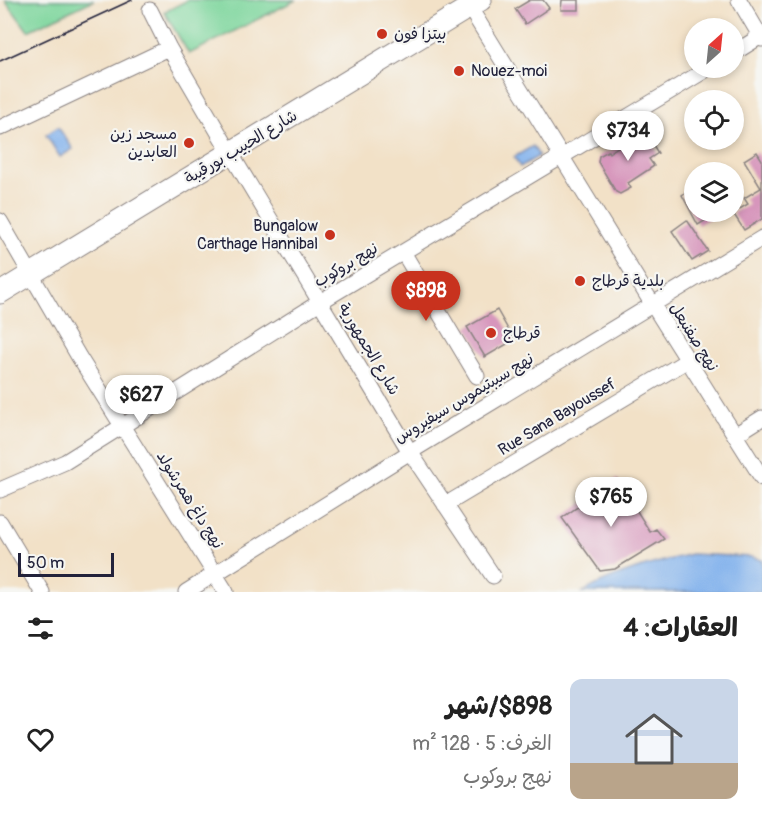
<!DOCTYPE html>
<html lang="ar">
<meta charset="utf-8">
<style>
body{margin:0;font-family:Pangolin,"Playpen Sans Arabic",sans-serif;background:#f6f6f6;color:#222;direction:rtl;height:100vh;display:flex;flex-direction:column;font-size:22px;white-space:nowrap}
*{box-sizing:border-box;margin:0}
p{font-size:20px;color:#767676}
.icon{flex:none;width:33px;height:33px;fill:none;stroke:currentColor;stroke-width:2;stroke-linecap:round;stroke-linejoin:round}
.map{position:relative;height:592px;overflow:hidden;direction:ltr}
.sheet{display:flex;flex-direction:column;background:#fff;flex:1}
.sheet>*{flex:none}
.needle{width:39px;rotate:27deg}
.fabs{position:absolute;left:684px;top:18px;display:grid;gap:12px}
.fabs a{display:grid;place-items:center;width:60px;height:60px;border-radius:50%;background:#fff;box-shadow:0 3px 9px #0003;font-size:30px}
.scale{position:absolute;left:18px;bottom:15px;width:96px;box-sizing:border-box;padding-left:6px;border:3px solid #22223b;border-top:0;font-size:16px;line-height:21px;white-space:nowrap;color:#22223b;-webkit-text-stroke:4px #f6f6f2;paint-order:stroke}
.price{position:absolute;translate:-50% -51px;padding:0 14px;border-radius:21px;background:#fff;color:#222;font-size:20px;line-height:39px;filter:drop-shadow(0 2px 3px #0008)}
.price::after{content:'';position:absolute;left:50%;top:36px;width:18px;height:14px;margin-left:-9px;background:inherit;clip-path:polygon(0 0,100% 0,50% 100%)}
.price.on{background:#c8321e;color:#fff}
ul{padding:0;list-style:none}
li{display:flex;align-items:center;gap:18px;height:150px;padding:0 24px}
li+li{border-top:2px solid #e0e0e0}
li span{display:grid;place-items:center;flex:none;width:168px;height:120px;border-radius:12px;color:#555}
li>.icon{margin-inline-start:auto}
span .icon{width:72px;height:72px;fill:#fffc;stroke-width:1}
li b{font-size:26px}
h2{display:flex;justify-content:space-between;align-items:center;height:72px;padding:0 24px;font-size:26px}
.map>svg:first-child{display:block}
.green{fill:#7bd59b;stroke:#4e7c6b;stroke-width:1.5}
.water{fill:#81b1ec;stroke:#526a94;stroke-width:1.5}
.building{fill:#d796bc}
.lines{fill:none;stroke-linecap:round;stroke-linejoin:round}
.minor-casing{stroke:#8a8281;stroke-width:17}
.secondary-casing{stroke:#8a8281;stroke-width:23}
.minor{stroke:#fff;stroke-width:15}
.secondary{stroke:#fff;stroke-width:21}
.tram{stroke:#22223b;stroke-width:1.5}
.poi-dot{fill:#c8321e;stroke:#f6f6f2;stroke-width:2}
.labels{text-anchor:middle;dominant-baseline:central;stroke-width:4.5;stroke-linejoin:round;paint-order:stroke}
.poi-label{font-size:16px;fill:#22223b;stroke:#f6f6f2;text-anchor:start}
.street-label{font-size:16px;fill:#22223b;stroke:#f6f6f2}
</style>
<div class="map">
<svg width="762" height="592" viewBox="0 0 762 592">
<rect width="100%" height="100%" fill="#f6f6f2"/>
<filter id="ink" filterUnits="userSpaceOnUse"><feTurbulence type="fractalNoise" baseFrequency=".0167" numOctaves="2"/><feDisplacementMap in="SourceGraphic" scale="12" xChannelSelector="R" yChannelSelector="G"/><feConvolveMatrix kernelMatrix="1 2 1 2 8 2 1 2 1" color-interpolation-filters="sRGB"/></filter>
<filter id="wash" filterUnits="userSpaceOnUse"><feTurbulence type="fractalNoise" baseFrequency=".008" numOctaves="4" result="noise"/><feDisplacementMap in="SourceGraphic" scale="24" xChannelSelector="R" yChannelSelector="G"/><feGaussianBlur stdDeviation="1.35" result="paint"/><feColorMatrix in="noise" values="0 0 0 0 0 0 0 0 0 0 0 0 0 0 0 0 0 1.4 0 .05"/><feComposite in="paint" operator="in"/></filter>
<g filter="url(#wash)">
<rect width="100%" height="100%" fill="#f2e1c7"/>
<path class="green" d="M5,0H94L28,31Z
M188,0H296L189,54L164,12Z"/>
<path class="water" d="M58,127L73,149L60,157L46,135Z
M533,146L539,156L520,167L514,157Z
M691,554L752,557L762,560V592H583C616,573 654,563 691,554Z"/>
<g id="blocks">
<path class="building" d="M530,0H543L549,8L525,24L515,9Z
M562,0H579V10H561Z
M645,132L658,153L649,159L654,166L628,183L631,188L620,194L616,192L598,162L599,156L608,151L609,153L634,136L636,138Z
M757,152L762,160V219L744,230L733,213L748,204L744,198L761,188L744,160Z
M694,187V212H720L698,225L682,195Z
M687,220L708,251L692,261L672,231Z
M497,310L514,340L485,357L467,327Z
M617,479L650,532L656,529L664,539L615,569L600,571L562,518Z"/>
</g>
</g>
<g filter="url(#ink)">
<use href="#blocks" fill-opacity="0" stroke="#8a8281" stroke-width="1.5"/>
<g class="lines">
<g class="minor-casing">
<path id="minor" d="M465,0L653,305L762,478
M739,0L762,39
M150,10L169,48L231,154L410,452L493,576
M734,53L761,36
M0,128L169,48
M0,221L79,357L226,592
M403,252L477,376
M735,435L762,418
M0,490L65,462L320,302L709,68
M445,505L688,360
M0,522L42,592
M186,592L410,452L762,238"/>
</g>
<g class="secondary-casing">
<path id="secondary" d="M0,293L481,0"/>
</g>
<use href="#minor" class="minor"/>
<use href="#secondary" class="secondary"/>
<path class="tram" d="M0,61L132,0"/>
</g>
</g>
<g class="poi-dot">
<circle cx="382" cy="34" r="6"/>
<circle cx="459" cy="71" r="6"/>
<circle cx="189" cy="143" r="6"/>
<circle cx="330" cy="235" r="6"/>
<circle cx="580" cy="281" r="6"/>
<circle cx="491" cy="333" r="6"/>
</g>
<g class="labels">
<g class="poi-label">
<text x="394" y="34">بيتزا فون</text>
<text x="471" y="71">Nouez-moi</text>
<text x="177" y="134" text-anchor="end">مسجد زين<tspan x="177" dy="18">العابدين</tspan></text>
<text x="318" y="226" text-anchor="end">Bungalow<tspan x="318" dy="18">Carthage Hannibal</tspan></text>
<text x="592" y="281">بلدية قرطاج</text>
<text x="503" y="333">قرطاج</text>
</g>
<g class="street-label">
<text transform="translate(241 147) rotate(-31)">شارع الحبيب بورقيبة</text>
<text transform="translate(346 265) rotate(-31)">نهج بروكوب</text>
<text transform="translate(694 337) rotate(58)">نهج صفنبعل</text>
<text transform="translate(369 349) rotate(59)">شارع الجمهورية</text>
<text transform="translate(464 398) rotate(-31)">نهج سيبتيموس سيفيروس</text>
<text transform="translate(557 417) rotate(-31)">Rue Sana Bayoussef</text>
<text transform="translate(190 500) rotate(58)">نهج داغ همرشولد</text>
</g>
</g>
</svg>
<div class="fabs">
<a><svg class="needle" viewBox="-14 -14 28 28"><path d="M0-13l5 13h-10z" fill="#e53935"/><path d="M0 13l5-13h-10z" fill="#767676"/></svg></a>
<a><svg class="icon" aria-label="locate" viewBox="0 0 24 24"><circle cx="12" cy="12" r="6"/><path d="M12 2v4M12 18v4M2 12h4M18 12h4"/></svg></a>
<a><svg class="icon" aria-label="layers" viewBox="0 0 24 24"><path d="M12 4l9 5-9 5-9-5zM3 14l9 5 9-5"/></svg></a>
</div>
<div class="scale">50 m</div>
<b class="price" style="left:628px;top:162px">$734</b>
<b class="price on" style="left:426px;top:322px">$898</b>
<b class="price" style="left:141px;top:426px">$627</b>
<b class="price" style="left:611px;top:528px">$765</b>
</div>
<section class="sheet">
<h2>العقارات: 4<svg class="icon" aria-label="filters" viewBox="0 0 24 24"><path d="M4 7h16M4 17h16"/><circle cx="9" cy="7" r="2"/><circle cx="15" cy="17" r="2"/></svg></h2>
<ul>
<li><span style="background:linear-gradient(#c9d6e8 70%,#b9a48a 0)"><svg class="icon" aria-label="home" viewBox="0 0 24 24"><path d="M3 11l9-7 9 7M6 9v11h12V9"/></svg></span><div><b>$898/شهر</b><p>الغرف: 5 · 128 m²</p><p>نهج بروكوب</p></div><svg class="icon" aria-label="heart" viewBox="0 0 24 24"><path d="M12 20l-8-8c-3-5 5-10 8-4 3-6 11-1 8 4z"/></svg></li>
</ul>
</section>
